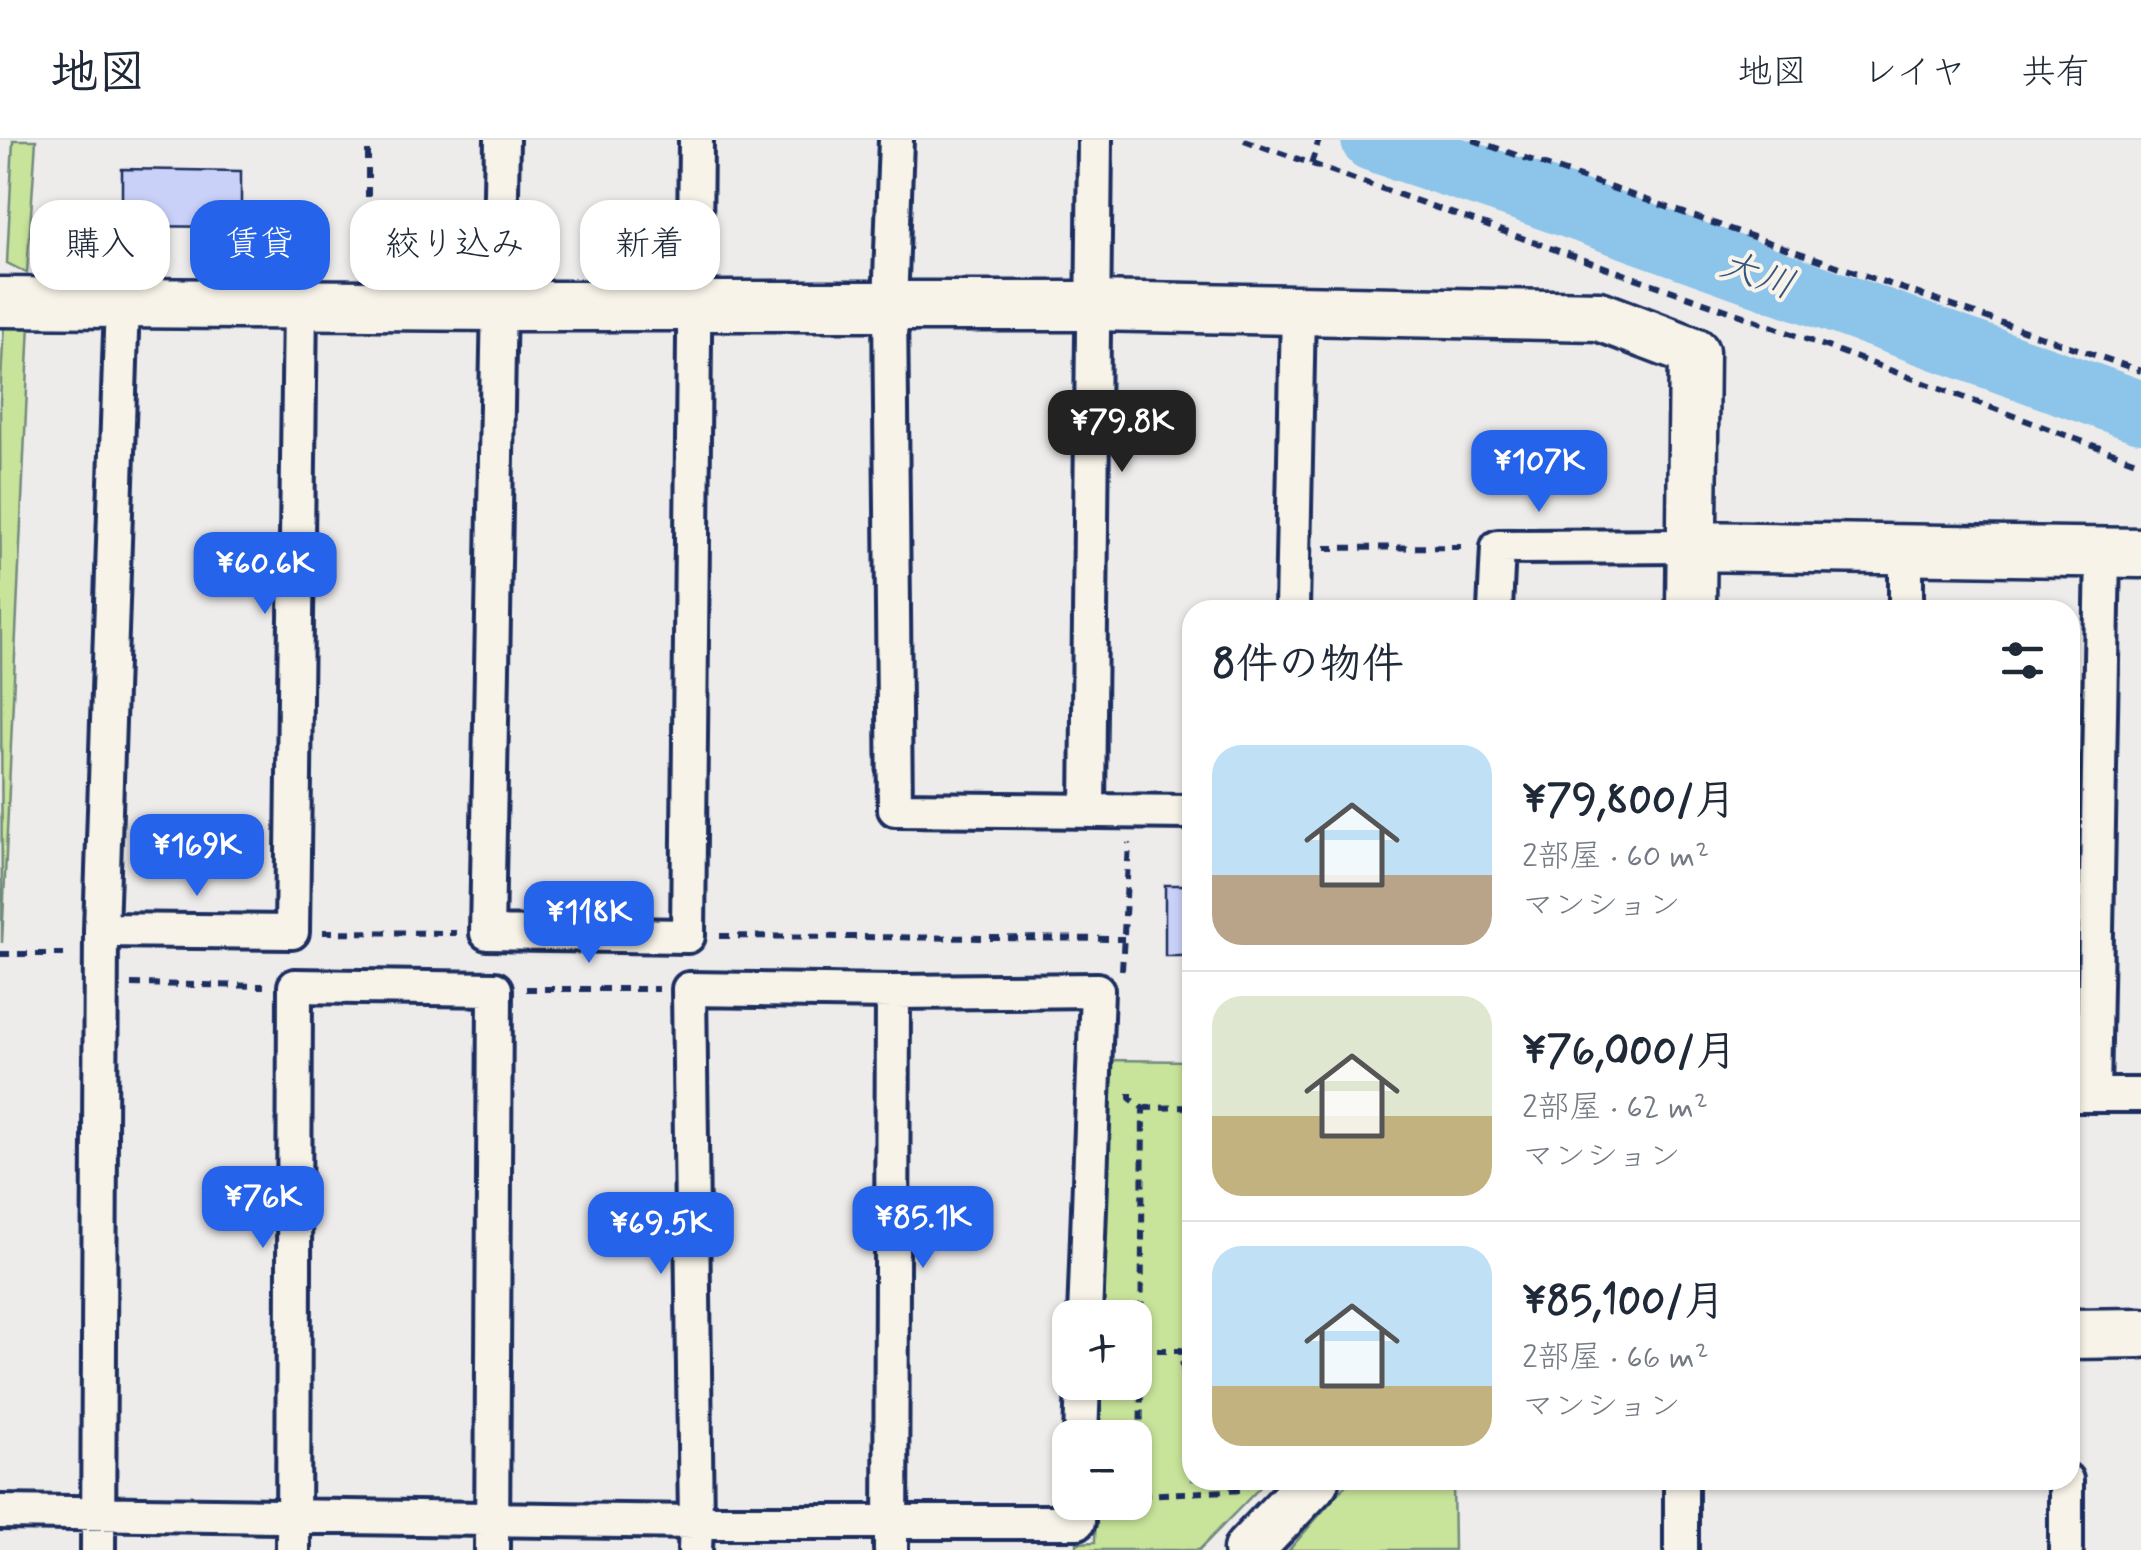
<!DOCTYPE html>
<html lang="ja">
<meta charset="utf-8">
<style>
body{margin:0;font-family:Mynerve,"Klee One",sans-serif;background:#f6f6f7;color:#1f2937;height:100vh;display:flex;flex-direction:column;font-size:38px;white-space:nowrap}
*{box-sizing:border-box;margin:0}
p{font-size:32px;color:#747a83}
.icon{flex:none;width:55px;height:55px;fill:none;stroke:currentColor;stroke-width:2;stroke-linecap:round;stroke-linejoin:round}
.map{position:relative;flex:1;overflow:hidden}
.side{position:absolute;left:1182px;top:460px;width:898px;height:890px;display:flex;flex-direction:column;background:#fff;border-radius:30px;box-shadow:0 2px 8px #0004}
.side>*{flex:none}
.top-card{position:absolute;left:30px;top:60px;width:950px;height:90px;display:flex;gap:20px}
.buttons{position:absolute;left:1052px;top:1160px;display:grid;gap:20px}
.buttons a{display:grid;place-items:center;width:100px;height:100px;border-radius:20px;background:#fff;box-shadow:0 2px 8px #0004;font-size:50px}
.price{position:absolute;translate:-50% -85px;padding:0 22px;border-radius:20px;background:#2563eb;color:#fff;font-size:32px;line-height:65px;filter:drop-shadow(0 2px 5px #0008)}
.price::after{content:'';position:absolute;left:50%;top:60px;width:30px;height:22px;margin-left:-15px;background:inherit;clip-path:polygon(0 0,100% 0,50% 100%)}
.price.on{background:#222;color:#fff}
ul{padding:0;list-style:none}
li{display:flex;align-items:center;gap:30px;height:250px;padding:0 30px}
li+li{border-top:2px solid #e0e1e3}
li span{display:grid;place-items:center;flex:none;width:280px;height:200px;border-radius:30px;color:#555}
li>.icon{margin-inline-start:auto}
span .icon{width:120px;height:120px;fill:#fffc;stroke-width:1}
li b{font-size:42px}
h2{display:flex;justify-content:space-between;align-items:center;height:120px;padding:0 30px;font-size:42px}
.chip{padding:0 35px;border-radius:30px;background:#fff;box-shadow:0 2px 8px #0004;font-size:35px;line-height:90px}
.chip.on{background:#2563eb;color:#fff}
header{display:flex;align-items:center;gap:60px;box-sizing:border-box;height:140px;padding:0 50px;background:#fff;border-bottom:2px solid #e0e1e3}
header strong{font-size:48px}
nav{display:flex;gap:55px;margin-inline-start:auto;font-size:35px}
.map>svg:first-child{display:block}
.green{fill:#c8e49a;stroke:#728a7c;stroke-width:2.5}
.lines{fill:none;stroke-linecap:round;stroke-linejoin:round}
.river{stroke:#8cc4ea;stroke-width:62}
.building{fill:#cad1f9;stroke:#1b2f5e;stroke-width:2.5}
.street-casing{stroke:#1b2f5e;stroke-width:40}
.secondary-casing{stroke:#1b2f5e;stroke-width:55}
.path{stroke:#1b2f5e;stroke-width:6;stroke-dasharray:10 8;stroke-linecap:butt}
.street{stroke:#f7f3e8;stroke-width:32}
.secondary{stroke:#f7f3e8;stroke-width:48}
.labels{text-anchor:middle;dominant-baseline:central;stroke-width:8;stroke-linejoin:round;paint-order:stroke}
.water-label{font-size:38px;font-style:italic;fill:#375481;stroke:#f7f3e8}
</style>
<header>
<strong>地図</strong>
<nav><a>地図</a><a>レイヤ</a><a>共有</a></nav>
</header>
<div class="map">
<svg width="2141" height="1410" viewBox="0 0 2141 1410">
<rect width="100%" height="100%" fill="#eeeceb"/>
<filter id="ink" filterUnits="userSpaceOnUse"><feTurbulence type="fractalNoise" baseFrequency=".01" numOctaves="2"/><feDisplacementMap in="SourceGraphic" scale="20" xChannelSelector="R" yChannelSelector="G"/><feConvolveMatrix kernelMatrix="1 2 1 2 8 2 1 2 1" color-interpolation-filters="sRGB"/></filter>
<g filter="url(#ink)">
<path class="green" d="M13,0H36L27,133L7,123Z
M4,183H30L2,803L0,261Z
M1106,920L1192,921V1340H1267L1199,1410H1077V1403L1095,1402L1096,1363L1135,1362V1298L1098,1297L1099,1243L1135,1242V1178L1100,1177Z
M1350,1340H1453L1454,1410H1289Z"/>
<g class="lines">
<path class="river" d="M1372,0L1533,54L2141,272"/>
</g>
<path class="building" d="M122,29L241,31V87L122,86Z
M1165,745H1192V816H1165Z"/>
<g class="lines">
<g class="street-casing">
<path id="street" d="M502,0L487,793L688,796L696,0
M896,0L890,166L895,669L1192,672
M1292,470L1298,170
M1495,470L1498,407L1692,406
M1906,470V409
M1088,669L1095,0
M101,790L292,792L300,164
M2070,955H2141
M2093,955L2103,412
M1081,1298L1083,1242
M2066,1340V1410
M1079,1362L1078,1382H696L689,849L893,852L1097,850L1085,1178
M0,1372L696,1382L695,1410
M98,1410L101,790L122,163
M293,1410L295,846L495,849L492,1410
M891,1410L893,852
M1681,1410V1340"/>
</g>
<g class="secondary-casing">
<path id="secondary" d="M0,162L500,166H1091L1599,176L1694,212L1691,470
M1692,406L2141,413
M2070,1194L2141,1193
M1248,1410L1315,1340"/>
</g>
<path class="path" d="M1244,0L1749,178L2141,323
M1473,0L2141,231
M1311,24L1319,0
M368,129V0
M1325,408L1467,407
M323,792L456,793
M720,796L1124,799
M0,814H71
M1122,830L1129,703
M131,844L264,846
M526,849H659
M1130,953V958L1143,968L1140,1355L1135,1352
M1143,968L1192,967
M1139,1210H1181L1184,1235L1192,1244
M1140,1355L1248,1350"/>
<use href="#street" class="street"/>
<use href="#secondary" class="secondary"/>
</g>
</g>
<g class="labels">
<g class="water-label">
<text transform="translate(1757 136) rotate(19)">大川</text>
</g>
</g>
</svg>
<div class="buttons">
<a>+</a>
<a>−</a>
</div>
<b class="price on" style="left:1122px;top:335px">¥79.8K</b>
<b class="price" style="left:1539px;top:375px">¥107K</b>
<b class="price" style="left:265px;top:477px">¥60.6K</b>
<b class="price" style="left:197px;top:759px">¥169K</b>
<b class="price" style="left:589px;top:826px">¥118K</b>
<b class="price" style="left:263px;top:1111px">¥76K</b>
<b class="price" style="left:923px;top:1131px">¥85.1K</b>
<b class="price" style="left:661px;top:1137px">¥69.5K</b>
<div class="top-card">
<a class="chip">購入</a>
<a class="chip on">賃貸</a>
<a class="chip">絞り込み</a>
<a class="chip">新着</a>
</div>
<section class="side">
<h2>8件の物件<svg class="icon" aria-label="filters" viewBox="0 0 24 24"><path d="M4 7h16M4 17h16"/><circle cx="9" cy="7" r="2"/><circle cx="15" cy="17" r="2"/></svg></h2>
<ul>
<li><span style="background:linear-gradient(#bfe0f5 65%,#b9a48a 0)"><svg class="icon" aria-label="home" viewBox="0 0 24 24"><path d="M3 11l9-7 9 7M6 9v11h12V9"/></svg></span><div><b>¥79,800/月</b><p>2部屋 · 60 m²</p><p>マンション</p></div></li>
<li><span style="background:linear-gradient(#dfe7d0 60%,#c2b280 0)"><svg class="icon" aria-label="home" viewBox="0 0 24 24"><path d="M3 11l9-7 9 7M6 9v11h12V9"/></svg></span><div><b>¥76,000/月</b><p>2部屋 · 62 m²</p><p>マンション</p></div></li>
<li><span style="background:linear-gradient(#bfe0f5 70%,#c2b280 0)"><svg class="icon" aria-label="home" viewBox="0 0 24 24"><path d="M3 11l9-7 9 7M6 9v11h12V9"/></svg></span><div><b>¥85,100/月</b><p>2部屋 · 66 m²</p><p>マンション</p></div></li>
</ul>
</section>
</div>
